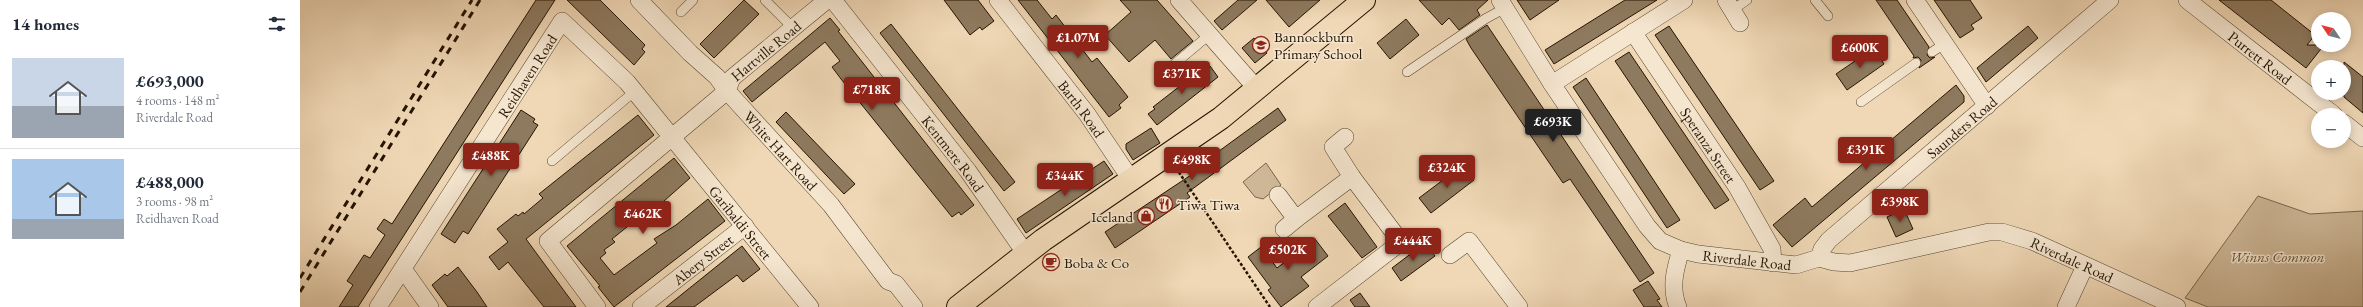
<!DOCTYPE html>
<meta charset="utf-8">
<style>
body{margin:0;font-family:"EB Garamond",serif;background:#f2f2f3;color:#1f2937;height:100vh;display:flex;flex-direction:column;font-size:15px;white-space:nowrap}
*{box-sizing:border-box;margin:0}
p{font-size:13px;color:#747a83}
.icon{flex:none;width:22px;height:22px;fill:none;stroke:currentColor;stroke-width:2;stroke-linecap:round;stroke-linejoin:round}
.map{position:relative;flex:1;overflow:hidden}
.drawer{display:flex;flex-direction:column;background:#fff;width:300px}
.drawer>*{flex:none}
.needle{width:26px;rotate:305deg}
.tools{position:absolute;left:2011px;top:12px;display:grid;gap:8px}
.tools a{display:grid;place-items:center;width:40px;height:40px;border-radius:50%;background:#fff;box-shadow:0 2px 10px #0003;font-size:20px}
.price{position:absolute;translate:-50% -34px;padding:0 9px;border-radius:4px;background:#8f2418;color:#fff;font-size:13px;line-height:26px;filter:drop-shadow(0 1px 2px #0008)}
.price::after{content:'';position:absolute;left:50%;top:24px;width:12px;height:9px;margin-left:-6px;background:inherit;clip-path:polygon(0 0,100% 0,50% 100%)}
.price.selected{background:#222;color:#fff}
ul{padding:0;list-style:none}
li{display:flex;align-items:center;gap:12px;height:100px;padding:0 12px}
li+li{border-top:1px solid #e0e1e3}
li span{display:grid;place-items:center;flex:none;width:112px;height:80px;border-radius:0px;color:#555}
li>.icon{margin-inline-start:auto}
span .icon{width:48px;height:48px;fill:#fffc;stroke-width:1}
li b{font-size:17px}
h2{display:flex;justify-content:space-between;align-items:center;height:48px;padding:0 12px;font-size:17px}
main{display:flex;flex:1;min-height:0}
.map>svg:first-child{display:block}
.green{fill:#cdb797;stroke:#78664c}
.building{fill:#8e7a5f;stroke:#241400}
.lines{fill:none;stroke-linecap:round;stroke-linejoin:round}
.lane-casing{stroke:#57452e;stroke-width:10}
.street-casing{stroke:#57452e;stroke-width:18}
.primary-casing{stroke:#241400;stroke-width:24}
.path{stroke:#241400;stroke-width:2.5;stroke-dasharray:3 2;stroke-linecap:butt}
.lane{stroke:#f5e6d0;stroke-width:9}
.street{stroke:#f5e6d0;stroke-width:17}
.primary{stroke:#f0d8b6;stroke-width:22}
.rail{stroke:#241400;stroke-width:3;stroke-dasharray:7 7;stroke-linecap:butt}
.labels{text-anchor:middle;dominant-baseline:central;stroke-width:3;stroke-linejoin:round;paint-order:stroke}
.poi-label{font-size:15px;fill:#241400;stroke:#f5e6d0;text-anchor:start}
.street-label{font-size:15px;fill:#241400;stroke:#f5e6d0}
.park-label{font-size:15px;font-style:italic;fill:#5f4d35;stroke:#f5e6d0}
</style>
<main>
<section class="drawer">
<h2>14 homes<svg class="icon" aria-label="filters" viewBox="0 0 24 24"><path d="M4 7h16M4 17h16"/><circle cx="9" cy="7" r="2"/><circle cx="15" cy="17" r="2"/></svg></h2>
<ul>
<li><span style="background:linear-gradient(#c9d6e8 60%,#9aa5b1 0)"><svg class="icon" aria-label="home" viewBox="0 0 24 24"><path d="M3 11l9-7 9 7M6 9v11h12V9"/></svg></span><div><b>£693,000</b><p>4 rooms · 148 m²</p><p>Riverdale Road</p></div></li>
<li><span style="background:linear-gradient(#a9c7e8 75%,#9aa5b1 0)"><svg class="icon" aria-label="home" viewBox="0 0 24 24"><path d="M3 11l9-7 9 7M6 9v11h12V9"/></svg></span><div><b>£488,000</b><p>3 rooms · 98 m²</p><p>Reidhaven Road</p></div></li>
</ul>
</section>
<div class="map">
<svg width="2063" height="307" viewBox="0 0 2063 307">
<rect width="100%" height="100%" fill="#f0d8b6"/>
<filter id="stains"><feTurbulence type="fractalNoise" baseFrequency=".005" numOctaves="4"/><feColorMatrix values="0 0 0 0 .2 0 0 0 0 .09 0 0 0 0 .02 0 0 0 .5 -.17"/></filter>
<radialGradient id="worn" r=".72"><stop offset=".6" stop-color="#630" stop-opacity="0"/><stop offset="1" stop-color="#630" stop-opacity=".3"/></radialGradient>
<path class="green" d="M966,163L981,185L963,199L955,197L943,182Z
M1958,196L2010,214L2063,211V307H1908L1885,298Z"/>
<path class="building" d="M236,0H255L58,307H39L53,285L47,281L64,255L70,258L85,235L77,229L84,219L92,224Z
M267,0H300L345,45L342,49L345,52L334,65Z
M444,0L459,14L414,58L400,44Z
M644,0H678L694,21L682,30L680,27L670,35Z
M718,0H737L752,19L756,15L792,62L797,58L828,97L819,105L821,108L809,117Z
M820,0H857L893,41L871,59L855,40L829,62L805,35L831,12Z
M938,0H957L922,30L914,21Z
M966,0H1020L989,27Z
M1119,0H1188L1177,10L1180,15L1159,30L1149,18L1142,25Z
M1217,0H1259L1230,20Z
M1325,0H1357L1254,64L1245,50Z
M1576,0H1597L1629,47L1627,55L1630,58L1635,57L1619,68L1621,60L1618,57L1613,58L1614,56Z
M1634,0H1670L1682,18L1671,25L1674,29L1660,38Z
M1919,0H1971L2015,35L2007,45H2024L2006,68Z
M530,18L540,30L538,31L674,205L661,215L659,212L652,217L541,79L532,67L540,61L525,42L452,102L443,91Z
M1106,19L1119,35L1090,59L1077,43Z
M591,24L715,182L704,191L580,33Z
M1187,25L1354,273L1340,282L1270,179L1263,183L1171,48L1166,39Z
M1369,26L1474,181L1460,190L1355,35Z
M1728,26L1738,38L1686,82L1677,68Z
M954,38L967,53L955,63L942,48Z
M1574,48L1584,64L1547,90L1536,74Z
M1329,52L1429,200L1415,209L1315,61Z
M2044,62L2063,77V113L2044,97Z
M910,66L918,77L857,125L848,114L855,109L853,107L902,69L903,71Z
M1286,78L1380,220L1367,228L1273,87Z
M1656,85L1664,96V102L1492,247L1473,225L1505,198L1512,207Z
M978,108L986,120L887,193L890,197L815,248L805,232L891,175L889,173Z
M221,110L235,119L233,122L238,125L168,234L163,231L155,243L141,234Z
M486,112L555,184L544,194L476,122Z
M338,115L354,135L226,239L276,307H244L208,262L199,270L189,257L208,242L197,229L216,214L218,216L223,212L224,214L243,198L239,194Z
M851,128L860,143L833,160L826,149V144Z
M374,158L390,178L355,209L353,206L312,239L315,242L304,250L306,253L300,258L314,275L357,243L354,239L376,225L408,199L425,221L314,307L298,287L300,286L267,246Z
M804,161L813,174L726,233L717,219Z
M1163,165L1174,180L1131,213L1119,198Z
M1045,203L1077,247L1062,258L1028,216Z
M1604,209L1613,229L1596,237L1587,217Z
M1015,239L1028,256L1001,277L1009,286L981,307L968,290L971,288L948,257L961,247L977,268Z
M1125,243L1135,256L1101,281L1092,268Z
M442,246L460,269L443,282L437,275L394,307H366Z
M158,267L177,292L187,307H148L132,285L145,274L147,276Z
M1348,281L1360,299L1357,300L1362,307H1344L1333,290Z
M1060,293L1070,307H1055L1050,300Z"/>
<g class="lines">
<g class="lane-casing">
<path id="lane" d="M465,0L493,28
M1515,0L1528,16
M1431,11L1447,0
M381,12L393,0
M1632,52L1644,44
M865,72L909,35
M1107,72L1185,19L1205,8
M1561,102L1616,63
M252,161L335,91"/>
</g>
<g class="street-casing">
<g id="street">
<path id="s1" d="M339,0L390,53L417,77L427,91L531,205L588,281L596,284L614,307"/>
<path id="s2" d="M533,0L668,171L726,254"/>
<path id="s3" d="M698,0L787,114L832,181"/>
<path d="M879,0L957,89"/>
<path id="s4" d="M1200,0L1252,84L1347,226L1360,241L1381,250L1398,254L1496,265L1519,258L1534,262L1550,263L1689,232H1702L1732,241L1877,307"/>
<path d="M1426,0L1440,23"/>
<path d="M1615,0L1687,106"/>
<path id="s5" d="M1887,0L2034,115"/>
<path id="s6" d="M1333,32L1437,187L1472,249L1473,263"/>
<path d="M1252,84L1384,0"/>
<path d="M2044,123L2063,138"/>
<path d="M978,195L996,219L1052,177"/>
<path d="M984,229L996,219"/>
<path d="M1150,255L1169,241L1219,307"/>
<path id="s7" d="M1519,258L1522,249L1529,240L1810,0"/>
<path d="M103,269L130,307"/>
<path id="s8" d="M78,307L262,21L327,82L510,307"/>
<path id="s9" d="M297,307L248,241L427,91L432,78L527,0"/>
<path id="s10" d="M341,307L445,226"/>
<path d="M1017,307L1101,242L1052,177L1033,147L1045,137"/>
<path d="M1378,307C1370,288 1375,269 1381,250"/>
<path d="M1766,307L1785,266"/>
</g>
</g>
<g class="primary-casing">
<path id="primary" d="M658,307L743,240L921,118L1064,0"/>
</g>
<path class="path" d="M876,168L970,307"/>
<use href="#lane" class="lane"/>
<use href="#street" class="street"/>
<use href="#primary" class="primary"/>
<path class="rail" d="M0,278L172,0
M0,292L180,0"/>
</g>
<defs>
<g id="school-ring" transform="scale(0.9)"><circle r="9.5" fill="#f5e6d0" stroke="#8f2418" stroke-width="1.5"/><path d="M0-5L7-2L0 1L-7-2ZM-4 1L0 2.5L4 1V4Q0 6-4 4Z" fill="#8f2418"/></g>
<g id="restaurant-ring" transform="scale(0.9)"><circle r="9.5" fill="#f5e6d0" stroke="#8f2418" stroke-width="1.5"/><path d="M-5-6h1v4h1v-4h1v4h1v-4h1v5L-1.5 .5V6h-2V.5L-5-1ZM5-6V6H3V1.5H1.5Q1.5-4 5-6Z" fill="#8f2418"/></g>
<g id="shop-ring" transform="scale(0.9)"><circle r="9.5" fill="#f5e6d0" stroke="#8f2418" stroke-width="1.5"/><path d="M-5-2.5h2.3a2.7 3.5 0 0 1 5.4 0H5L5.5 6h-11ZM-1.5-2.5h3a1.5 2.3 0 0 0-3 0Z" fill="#8f2418"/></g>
<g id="cafe-ring" transform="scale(0.9)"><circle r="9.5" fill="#f5e6d0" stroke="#8f2418" stroke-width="1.5"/><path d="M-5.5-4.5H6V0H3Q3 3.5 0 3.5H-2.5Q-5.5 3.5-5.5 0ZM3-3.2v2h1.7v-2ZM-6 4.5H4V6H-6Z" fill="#8f2418"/></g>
</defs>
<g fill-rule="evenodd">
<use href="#school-ring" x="961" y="45"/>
<use href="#restaurant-ring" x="864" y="204"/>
<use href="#shop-ring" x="846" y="216"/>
<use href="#cafe-ring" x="751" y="262"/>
</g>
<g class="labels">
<g class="poi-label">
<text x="974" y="36">Bannockburn<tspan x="974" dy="17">Primary School</tspan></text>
<text x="877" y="204">Tiwa Tiwa</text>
<text x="833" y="216" text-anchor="end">Iceland</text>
<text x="764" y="262">Boba &amp; Co</text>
</g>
<g class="street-label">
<text stroke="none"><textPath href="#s9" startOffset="373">Hartville Road</textPath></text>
<text stroke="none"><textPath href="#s5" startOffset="93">Purrett Road</textPath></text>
<text stroke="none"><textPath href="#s8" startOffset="275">Reidhaven Road</textPath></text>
<text stroke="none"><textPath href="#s3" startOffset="137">Barth Road</textPath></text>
<text stroke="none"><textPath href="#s7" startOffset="195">Saunders Road</textPath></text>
<text stroke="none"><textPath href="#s6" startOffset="136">Speranza Street</textPath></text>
<text stroke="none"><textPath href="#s1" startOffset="207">White Hart Road</textPath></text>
<text stroke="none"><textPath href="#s2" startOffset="195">Kentmere Road</textPath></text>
<text stroke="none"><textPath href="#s8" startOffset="610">Garibaldi Street</textPath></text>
<text stroke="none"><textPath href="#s10" startOffset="78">Abery Street</textPath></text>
<text stroke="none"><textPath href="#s4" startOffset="379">Riverdale Road</textPath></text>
<text stroke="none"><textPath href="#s4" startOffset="715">Riverdale Road</textPath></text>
</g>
<g class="park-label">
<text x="1977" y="256">Winns Common</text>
</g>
</g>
<rect width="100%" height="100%" filter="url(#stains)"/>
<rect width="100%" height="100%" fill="url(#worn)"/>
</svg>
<div class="tools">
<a><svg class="needle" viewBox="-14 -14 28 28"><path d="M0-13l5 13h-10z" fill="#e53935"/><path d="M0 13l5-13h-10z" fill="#747a83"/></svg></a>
<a>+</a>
<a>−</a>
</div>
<b class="price" style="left:778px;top:59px">£1.07M</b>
<b class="price" style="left:1560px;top:69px">£600K</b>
<b class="price" style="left:882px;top:95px">£371K</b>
<b class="price" style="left:572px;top:111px">£718K</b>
<b class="price selected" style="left:1253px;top:143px">£693K</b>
<b class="price" style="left:1566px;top:171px">£391K</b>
<b class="price" style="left:191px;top:177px">£488K</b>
<b class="price" style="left:892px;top:181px">£498K</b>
<b class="price" style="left:1147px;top:189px">£324K</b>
<b class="price" style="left:765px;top:197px">£344K</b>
<b class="price" style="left:1600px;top:223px">£398K</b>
<b class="price" style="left:343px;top:235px">£462K</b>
<b class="price" style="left:1113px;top:262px">£444K</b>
<b class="price" style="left:988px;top:271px">£502K</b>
</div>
</main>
